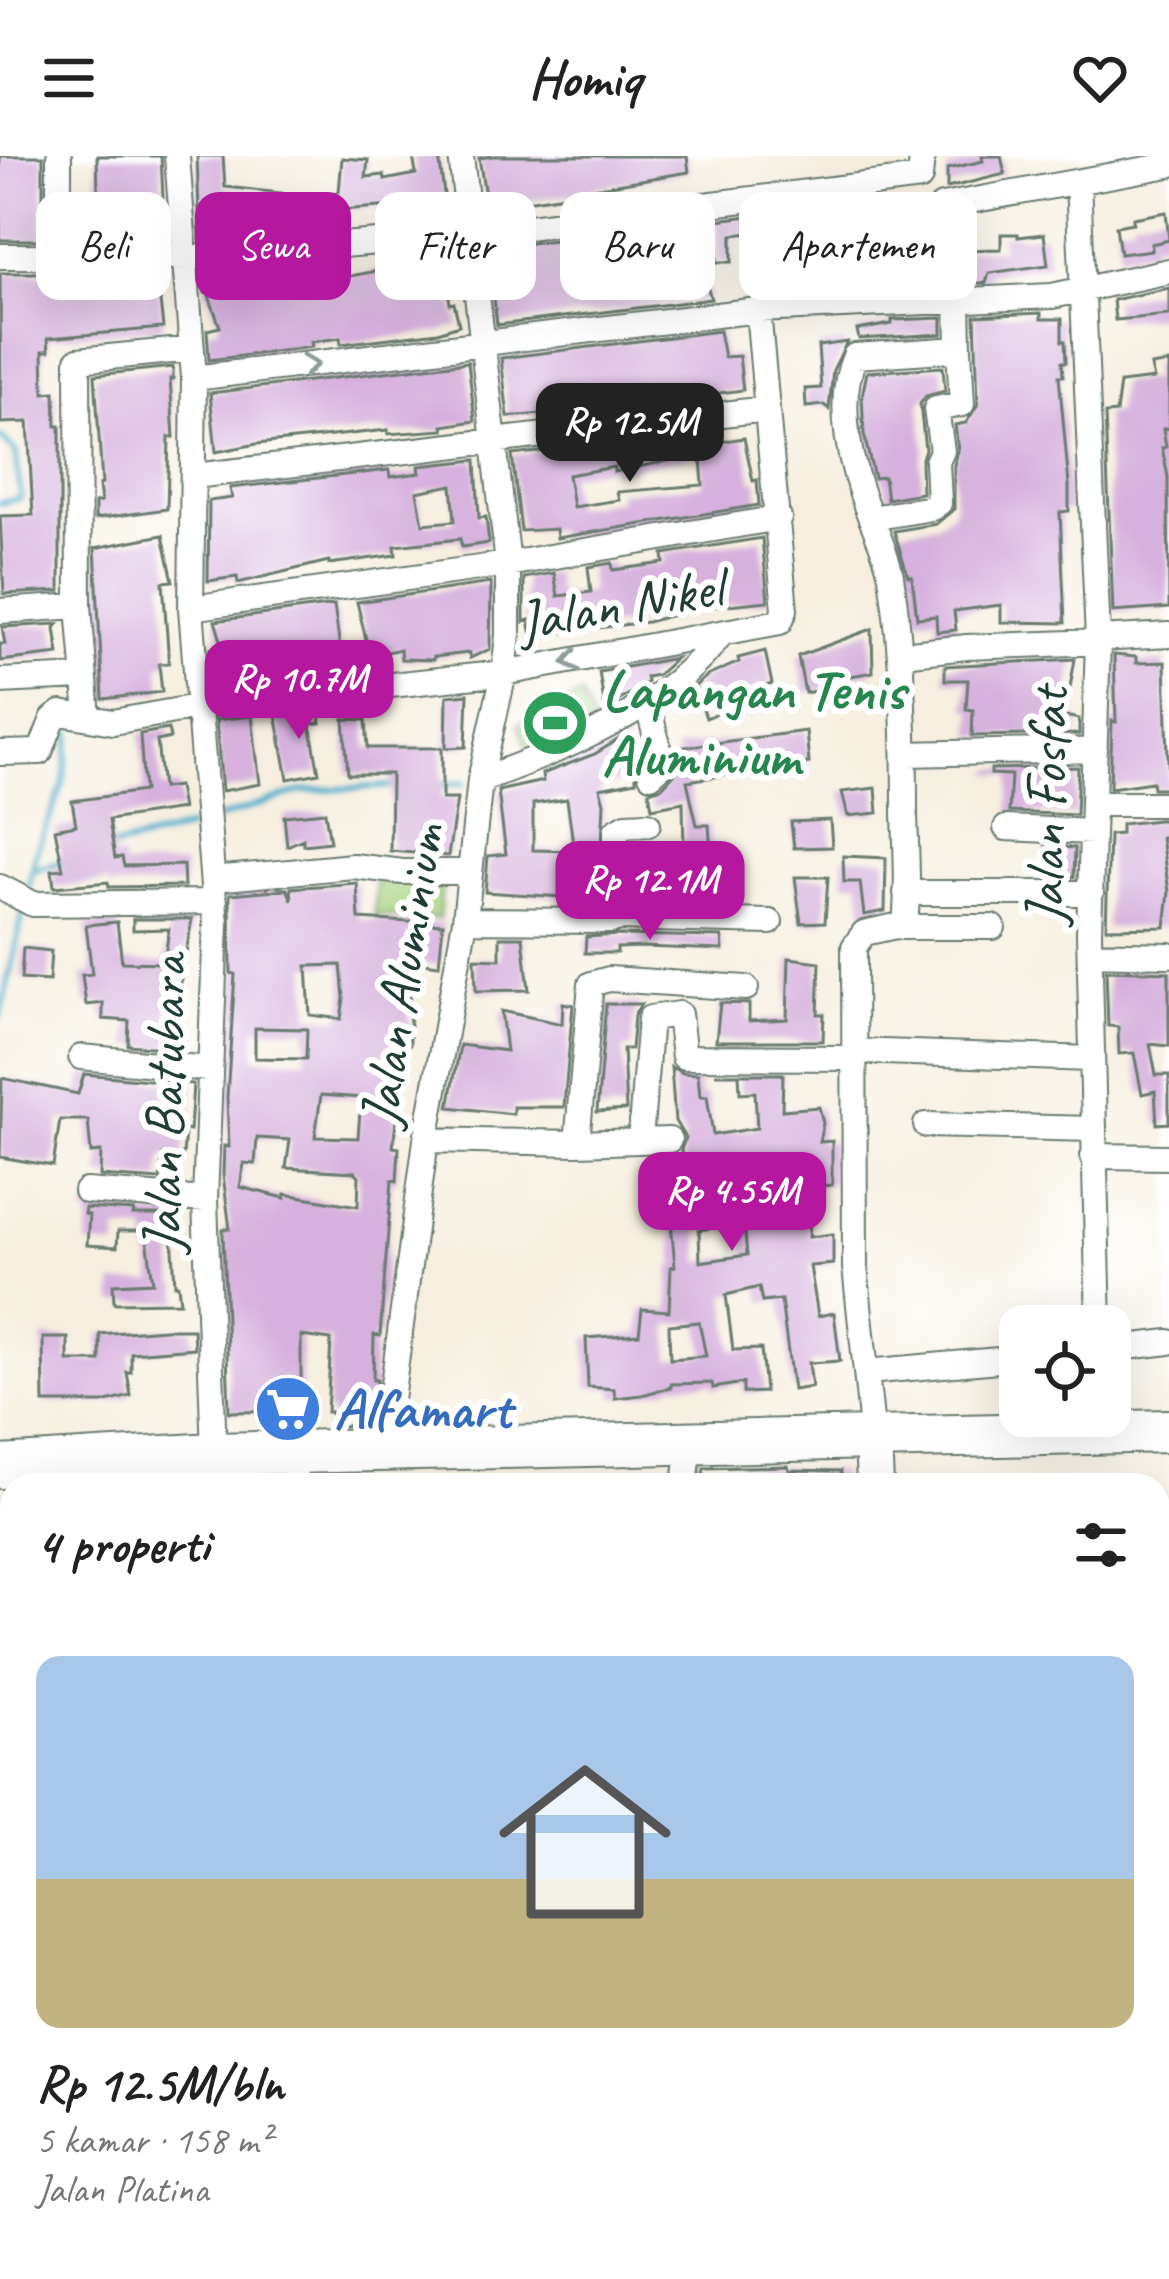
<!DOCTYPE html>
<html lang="id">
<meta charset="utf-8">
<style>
body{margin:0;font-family:Caveat,sans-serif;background:#f6f6f6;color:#222;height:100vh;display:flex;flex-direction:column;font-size:45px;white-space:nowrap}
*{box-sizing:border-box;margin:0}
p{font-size:39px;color:#767676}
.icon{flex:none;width:66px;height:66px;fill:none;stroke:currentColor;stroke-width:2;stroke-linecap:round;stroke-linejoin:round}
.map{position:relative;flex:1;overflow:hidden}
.sheet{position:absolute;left:0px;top:1317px;width:1170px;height:807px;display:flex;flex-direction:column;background:#fff;border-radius:36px 36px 0 0;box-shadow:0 12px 48px #0002}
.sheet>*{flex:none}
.guide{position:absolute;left:36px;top:36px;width:1098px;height:108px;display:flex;gap:24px}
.controls{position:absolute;left:999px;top:1149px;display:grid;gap:24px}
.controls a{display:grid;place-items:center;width:132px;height:132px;border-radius:24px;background:#fff;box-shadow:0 12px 48px #0002;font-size:60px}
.price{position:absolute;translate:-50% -102px;padding:0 27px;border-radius:24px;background:#b5179e;color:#fff;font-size:39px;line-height:78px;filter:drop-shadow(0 3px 6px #0008)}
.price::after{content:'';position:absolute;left:50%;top:72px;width:36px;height:27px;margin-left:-18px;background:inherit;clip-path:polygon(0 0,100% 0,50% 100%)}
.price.active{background:#222;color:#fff}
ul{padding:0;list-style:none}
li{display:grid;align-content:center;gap:24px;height:636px;padding:0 36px}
li span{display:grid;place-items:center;height:372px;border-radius:24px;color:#555}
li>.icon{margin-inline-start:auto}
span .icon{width:216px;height:216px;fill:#fffc;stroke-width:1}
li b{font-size:51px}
h2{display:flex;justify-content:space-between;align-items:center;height:144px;padding:0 36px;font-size:51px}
.tag{padding:0 42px;border-radius:24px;background:#fff;box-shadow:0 12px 48px #0002;font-size:42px;line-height:108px}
.tag.active{background:#b5179e;color:#fff}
header{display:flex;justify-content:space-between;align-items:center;height:156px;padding:0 36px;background:#fff;font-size:54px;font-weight:600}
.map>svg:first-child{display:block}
.green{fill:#a7d480;stroke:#63885a;stroke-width:3}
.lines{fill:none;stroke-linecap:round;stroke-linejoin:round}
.stream{stroke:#4cafcb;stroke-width:6}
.building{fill:#d6b1dd;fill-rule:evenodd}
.street-casing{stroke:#6a7b70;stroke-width:28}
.primary-casing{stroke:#6a7b70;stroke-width:40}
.highway-casing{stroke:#6a7b70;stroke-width:46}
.street{stroke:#fff;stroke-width:24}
.primary{stroke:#fff;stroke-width:36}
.highway{stroke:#fff;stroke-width:42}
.oneway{stroke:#8f9e9a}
.labels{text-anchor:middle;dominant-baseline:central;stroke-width:12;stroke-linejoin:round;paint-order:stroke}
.street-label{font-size:57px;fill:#1f3d34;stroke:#fff}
.leisure-label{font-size:57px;font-weight:bold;fill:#27864d;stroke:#fff;text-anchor:start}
.shop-label{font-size:57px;font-weight:bold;fill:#366cbe;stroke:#fff;text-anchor:start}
</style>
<header><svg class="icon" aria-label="menu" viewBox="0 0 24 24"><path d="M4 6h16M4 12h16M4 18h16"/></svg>Homiq<svg class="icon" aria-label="heart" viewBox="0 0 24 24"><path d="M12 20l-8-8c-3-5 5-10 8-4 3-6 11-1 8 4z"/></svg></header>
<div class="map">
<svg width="1169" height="2123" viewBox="0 0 1169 2123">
<rect width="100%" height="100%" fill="#fff"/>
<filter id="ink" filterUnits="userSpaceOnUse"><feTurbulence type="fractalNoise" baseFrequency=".00833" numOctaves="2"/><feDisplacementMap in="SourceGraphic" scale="24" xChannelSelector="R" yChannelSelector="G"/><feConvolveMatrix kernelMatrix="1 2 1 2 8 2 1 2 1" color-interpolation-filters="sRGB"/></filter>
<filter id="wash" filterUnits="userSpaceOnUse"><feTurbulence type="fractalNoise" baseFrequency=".004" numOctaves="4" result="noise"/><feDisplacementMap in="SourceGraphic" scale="48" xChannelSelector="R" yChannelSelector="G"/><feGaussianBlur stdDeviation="2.7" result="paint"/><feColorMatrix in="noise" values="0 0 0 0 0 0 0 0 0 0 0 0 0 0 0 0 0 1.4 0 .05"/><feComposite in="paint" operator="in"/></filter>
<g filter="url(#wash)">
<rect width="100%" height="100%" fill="#f6efdf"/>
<path class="green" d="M581,539L593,567L529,595L518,568Z
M376,716L442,724L439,763L375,759Z"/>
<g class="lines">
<path class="stream" d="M0,281L16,296L21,342L0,347
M438,629L464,627
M217,663L301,635L395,630
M105,694L189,672
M33,714L70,704
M27,740L36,696L63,629L71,576
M0,861L24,753"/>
</g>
<g id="blocks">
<path class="building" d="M0,0H43V84H0Z
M97,0H161L165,84H93V73H99L103,37H98Z
M197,0H223L225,31L282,37L284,53L226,51L227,82L200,84Z
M413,0H439L445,46L316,56L313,39L339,36L342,2L368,4L366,21L384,19L385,24L416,18Z
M493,0H687L689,16L593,32L594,40L572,43L571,38L487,51L479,2Z
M982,0H1001L1005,18L947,32V13L983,5Z
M1166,56L1169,84L1151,88L1152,94L1120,98L1116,70L1133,67V62Z
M758,59L760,76L732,79V106H717V64Z
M651,72L662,119L702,112L711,143L497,169L494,142L505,141L499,91Z
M1001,78H1018V81L1044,78L1048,109L989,117L986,127H969V120H962L960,94L1001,93Z
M443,97L450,148L454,147L459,169L438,176L341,188L340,182L311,186L312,191L209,204L207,174L220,171L208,137H205L203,117L256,113L257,119L314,108L319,126L397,111L395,101Z
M0,117H157L163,172L48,182L49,195H43L44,237L55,236L56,270H60V435L4,438L0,360L33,359L28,266L1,267Z
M1169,132V159L1115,164L1113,144Z
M1041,157V163H1062V185H1065L1066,206H1062L1063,220H1059L1069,329V355L1060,356L1065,467L1001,466V449L954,455L956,474L937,476L936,460L917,462L912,420H908L894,375L936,368L954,353V309L958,294L955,269L966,267L978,248L975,160Z
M942,162V178L859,183L857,174L892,168V164Z
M719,175L724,201L739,200L743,234L689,241L690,245L508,261L501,202Z
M847,186L833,214L829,253L824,249L806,251L805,233L821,232L818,190Z
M468,206L475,265L443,270L444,274L388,278V274L257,288L216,296L210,237Z
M1169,207V272L1163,273L1166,291L1162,292L1168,321L1169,452L1113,456L1105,258L1116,257L1120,227L1154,223L1151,210Z
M173,211V223H170L174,281H169L167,353L95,363V347L101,346L99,329L102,328L95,219Z
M943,211L945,235L926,240L920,248L925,293L921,306L922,337L887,343L884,321L874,322L864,278L862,240L867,216Z
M693,278L696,299L614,316V311L568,319L573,351L619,344L617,336L703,329L700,289L744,282L753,325L757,324L759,349L557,382L556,373L521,375L512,299Z
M476,304L479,362L486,361L489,387L462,391L460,383L395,390L396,399L329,408V405L238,427L237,421L208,425L209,345L232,342L230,332L389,314L390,321L420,317L419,310ZM452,329L455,365L423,368L417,336Z
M163,379L173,425L163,426L169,507L159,508L162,536L103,543L95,392Z
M762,382L768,445L700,452L647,466L564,476L533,485L529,464L524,466V422L554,417L558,440L591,436L588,411L612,407L613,414L664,407L663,398Z
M491,427L490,493L470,502L469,497L433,501V504L401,503L400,493L370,500L357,446Z
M334,449L342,506L315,510L314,521L288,523L287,516L217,530L211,493L223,491L215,465Z
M58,468L55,472L59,498L0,505V488H5L2,471Z
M872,473L873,516L823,525L825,533L805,537L798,500Z
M765,495L772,528L725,545L728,553L706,562L695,530L707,520L739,506L738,502Z
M1114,499L1136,501V507L1165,506L1169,632H1153L1152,626L1110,632L1112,565L1116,566Z
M676,502L657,519L646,521L647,526L634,535L605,553L599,516Z
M1075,503L1065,560L1079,563V578L972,580L973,554L966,553L968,524H945V510Z
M468,538L466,591L446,592L447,540Z
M319,553L321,567L310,568L319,617L288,623L276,558Z
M252,560L260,628L222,635L216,564Z
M344,563L366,564L368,592H442V643H457L448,700L390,695L391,618H348Z
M168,573L170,582L157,585L162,632L178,630L182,653L109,664L115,702L122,701L124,710L183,709L184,730L109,731L108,726L54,731L52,714L63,713L55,673L76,669L72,645L144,635L140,578Z
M806,575L809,607L687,625L697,669H709L711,696L684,694L683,646L652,652L649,635L662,631L678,614L676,592Z
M624,580L627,595L624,599L645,603L636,613V625L600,632L604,647L599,748L579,746V742L485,736L488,700L506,698L498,635L543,625L542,618L595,598ZM567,643L574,695L533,694V648Z
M1078,611L1076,659L1009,656L1011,619L991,618V613Z
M876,632L878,657L848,660L842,636Z
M325,656L330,686L303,689V683L287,690L284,660Z
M830,664L832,691L794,692L791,666Z
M1158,664H1169V681H1161L1169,736L1165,771L1106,772L1109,679L1121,678V668Z
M1046,690L1075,692L1074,721L1045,720Z
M843,700L886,702L885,755L864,759L860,726H844Z
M687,719L715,720L717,748L688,747Z
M795,721H828L825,766L801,767Z
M357,727L359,763L443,768L439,809L409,805L410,888L397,887L398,949L393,991L399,992L397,1025L392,1024L380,1180L374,1179L373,1224H377L371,1269L333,1270L331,1256H327L331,1184L301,1180V1255L229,1256L223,1077V1073H230L223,1019L224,990L229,991L227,941L235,818L231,817L230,738L287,733L292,744L291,732ZM341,809L344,842L341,863L310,859L307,810ZM255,872L307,873L306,903L255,902ZM321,939L361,942L358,982L315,981ZM257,982L290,984L286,1012L355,1016L359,1020L358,1050L285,1038V1042L240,1031L244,1007L255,1008Z
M133,763H192L179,836H169L167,875L184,876V894L128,889L129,865L103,863V847L86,849L82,819L92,818L86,769L117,766L122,806L164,807L169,773L133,774Z
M620,779L722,781L723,794L643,791L617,792V797H585L586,781Z
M500,781H523L529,834L476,835L475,802L500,803Z
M23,792L51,795L49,825L21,823Z
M789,802L820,806L818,858H824L823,885H716L720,847L749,848V865L787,863Z
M1106,814L1169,816V890L1150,888L1156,919H1169V967L1157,968L1155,935L1142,938L1134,897L1119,898L1118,871L1108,870Z
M563,847L573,849L564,951H513V958L449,951L460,889L506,895L501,855L562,868Z
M606,848H641L634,860L631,893H623L626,954L597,956Z
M671,911L683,917L698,918L700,940H707L713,979L757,972L755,936L740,937L739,918H715H783L782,954L819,951L823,967L819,986L832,985V1029L799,1032L801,1065L810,1064L809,1081L833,1078V1108L810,1110L818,1160L834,1157L840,1205L809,1207L812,1231L793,1234L781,1144L762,1146L759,1131L726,1139L733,1194L761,1193L765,1236L743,1237V1227L713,1232L712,1227L671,1228V1231L642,1239L615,1242L614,1233L588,1231L586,1182L639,1178L642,1153L669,1155L671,1111L675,1110L667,1022L697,1017L700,1056L742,1050L741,1042L765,1041L762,1007L725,1012V1007L685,1014L681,994L685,982L675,965ZM744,1067L747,1099L700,1106L699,1074ZM699,1166L706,1200L670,1203L669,1169Z
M84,918L193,928L190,975L185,974L183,1000L163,999L160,1024L100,1020L101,996L91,997L88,964H60L53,1010L0,1001L2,922L78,938Z
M85,1052L134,1055L133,1059H180L181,1074L172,1075L175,1129H178L180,1146L114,1147L113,1128L153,1126L146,1075H118L117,1091L87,1089L89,1059L84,1058Z
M164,1173H193L194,1192L131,1197V1216H127L131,1240L103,1247H44L43,1182H68V1205H100V1178Z
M788,1310L789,1314L841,1315V1329H702L704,1312Z"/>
</g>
</g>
<g filter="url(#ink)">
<use href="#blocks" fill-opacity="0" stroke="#6a7b70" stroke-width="3"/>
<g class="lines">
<g class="street-casing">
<path id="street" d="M177,0L194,222L191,452L216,768L205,1044L214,1298
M1078,26L1098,483L1089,777L1099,1170
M942,50L1169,9
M0,100L201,101L472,78L920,22L922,0
M59,101V0
M958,143L959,193
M194,222L758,154L1052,140L1169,115
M194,320L766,253
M871,362L932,352L939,347L937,306L942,295L936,253L962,248L959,193L855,200C834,248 851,313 870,360C878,380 887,399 891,420C903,500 905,578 905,658C906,694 909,732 905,768L864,777L854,791L855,1111L873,1283
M191,452L508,408L779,362
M0,455L79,450
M1098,483L1169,479
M901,498L967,491L1098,486
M0,525L82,521
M647,547L663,608L651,619
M88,561L79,450L78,204L192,193
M0,597L40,596L53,563L61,557L113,566L213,548L504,517L780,466L785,454L758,154
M905,598L1095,594
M480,624C566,592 666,554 721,478
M1093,648H1169
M1006,672L1092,676
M214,723L353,710L403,716H469
M0,731L33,748L215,746
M906,737H1091
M616,762L770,766
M465,764L611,765L616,762V675L626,669L648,668
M902,771H993
M1090,797L1169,799
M853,895L1092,903
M81,901L209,913
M926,969L1093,973
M426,984L577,987L669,984
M640,984L650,862L679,858L684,901L852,902
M577,987L591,828L609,823L746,832
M1093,1000L1169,1001
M86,1035L205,1044
M1110,1193L1169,1186
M867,1216L1020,1202
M384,1295L426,984L465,764L480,624L504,517L508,479V408L461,0
M294,1329L296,1297
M685,1329L690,1287
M0,1376L12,1378
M1158,1510H1169
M0,1542L12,1545
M0,1814L12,1813
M0,1883H12
M1158,2055H1169
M179,2112L180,2123
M286,2112L287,2123
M429,2112V2123
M498,2112L499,2123
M59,2123V2112
M1048,2123V2112"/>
</g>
<g class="primary-casing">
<path id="primary" d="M873,1283L875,1329
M867,2123L868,2112"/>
</g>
<g class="highway-casing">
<path id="highway" d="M0,1311L214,1298L1169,1275"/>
</g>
<use href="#street" class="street"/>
<use href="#primary" class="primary"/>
<use href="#highway" class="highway"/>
</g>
<defs><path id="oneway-chevron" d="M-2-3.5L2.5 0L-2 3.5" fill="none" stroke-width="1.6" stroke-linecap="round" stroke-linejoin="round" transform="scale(3)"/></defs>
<g class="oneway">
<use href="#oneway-chevron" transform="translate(310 209) rotate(-6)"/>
<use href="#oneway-chevron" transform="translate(571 505) rotate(170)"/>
</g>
</g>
<defs>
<g id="stadium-disc" transform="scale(3.45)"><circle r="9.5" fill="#2e9e5b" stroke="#fff"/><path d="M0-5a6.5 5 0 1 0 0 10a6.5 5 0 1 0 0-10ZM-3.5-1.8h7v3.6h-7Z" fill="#fff"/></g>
<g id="supermarket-disc" transform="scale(3.45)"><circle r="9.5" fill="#3f7fe0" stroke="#fff"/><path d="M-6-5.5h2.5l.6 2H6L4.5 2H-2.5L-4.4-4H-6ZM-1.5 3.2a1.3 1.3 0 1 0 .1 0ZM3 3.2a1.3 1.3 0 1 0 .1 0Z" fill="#fff"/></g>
</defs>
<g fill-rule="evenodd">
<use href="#stadium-disc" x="555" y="567"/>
<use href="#supermarket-disc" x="288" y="1253"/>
</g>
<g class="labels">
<g class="street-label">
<text transform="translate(620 448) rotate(-10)">Jalan Nikel</text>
<text transform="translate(1046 650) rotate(-89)">Jalan Fosfat</text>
<text transform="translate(402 819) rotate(-81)">Jalan Aluminium</text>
<text transform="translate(164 948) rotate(-89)">Jalan Batubara</text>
</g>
<g class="leisure-label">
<text x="602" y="534">Lapangan Tenis<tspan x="602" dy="66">Aluminium</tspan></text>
</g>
<g class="shop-label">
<text x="334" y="1253">Alfamart</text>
</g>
</g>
</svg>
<div class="controls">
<a><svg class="icon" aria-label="locate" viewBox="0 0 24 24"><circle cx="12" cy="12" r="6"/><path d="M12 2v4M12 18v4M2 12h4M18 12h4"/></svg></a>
</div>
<b class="price active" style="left:630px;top:329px">Rp 12.5M</b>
<b class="price" style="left:299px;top:586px">Rp 10.7M</b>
<b class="price" style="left:650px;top:787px">Rp 12.1M</b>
<b class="price" style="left:732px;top:1098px">Rp 4.55M</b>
<div class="guide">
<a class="tag">Beli</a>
<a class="tag active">Sewa</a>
<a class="tag">Filter</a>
<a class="tag">Baru</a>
<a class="tag">Apartemen</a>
</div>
<section class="sheet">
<h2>4 properti<svg class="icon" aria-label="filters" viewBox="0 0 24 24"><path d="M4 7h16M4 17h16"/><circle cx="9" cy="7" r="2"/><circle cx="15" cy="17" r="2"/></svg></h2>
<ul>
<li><span style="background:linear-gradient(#a9c7e8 60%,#c2b280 0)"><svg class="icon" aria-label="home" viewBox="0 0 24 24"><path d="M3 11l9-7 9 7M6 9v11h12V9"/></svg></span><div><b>Rp 12.5M/bln</b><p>5 kamar · 158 m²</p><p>Jalan Platina</p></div></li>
</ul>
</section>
</div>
